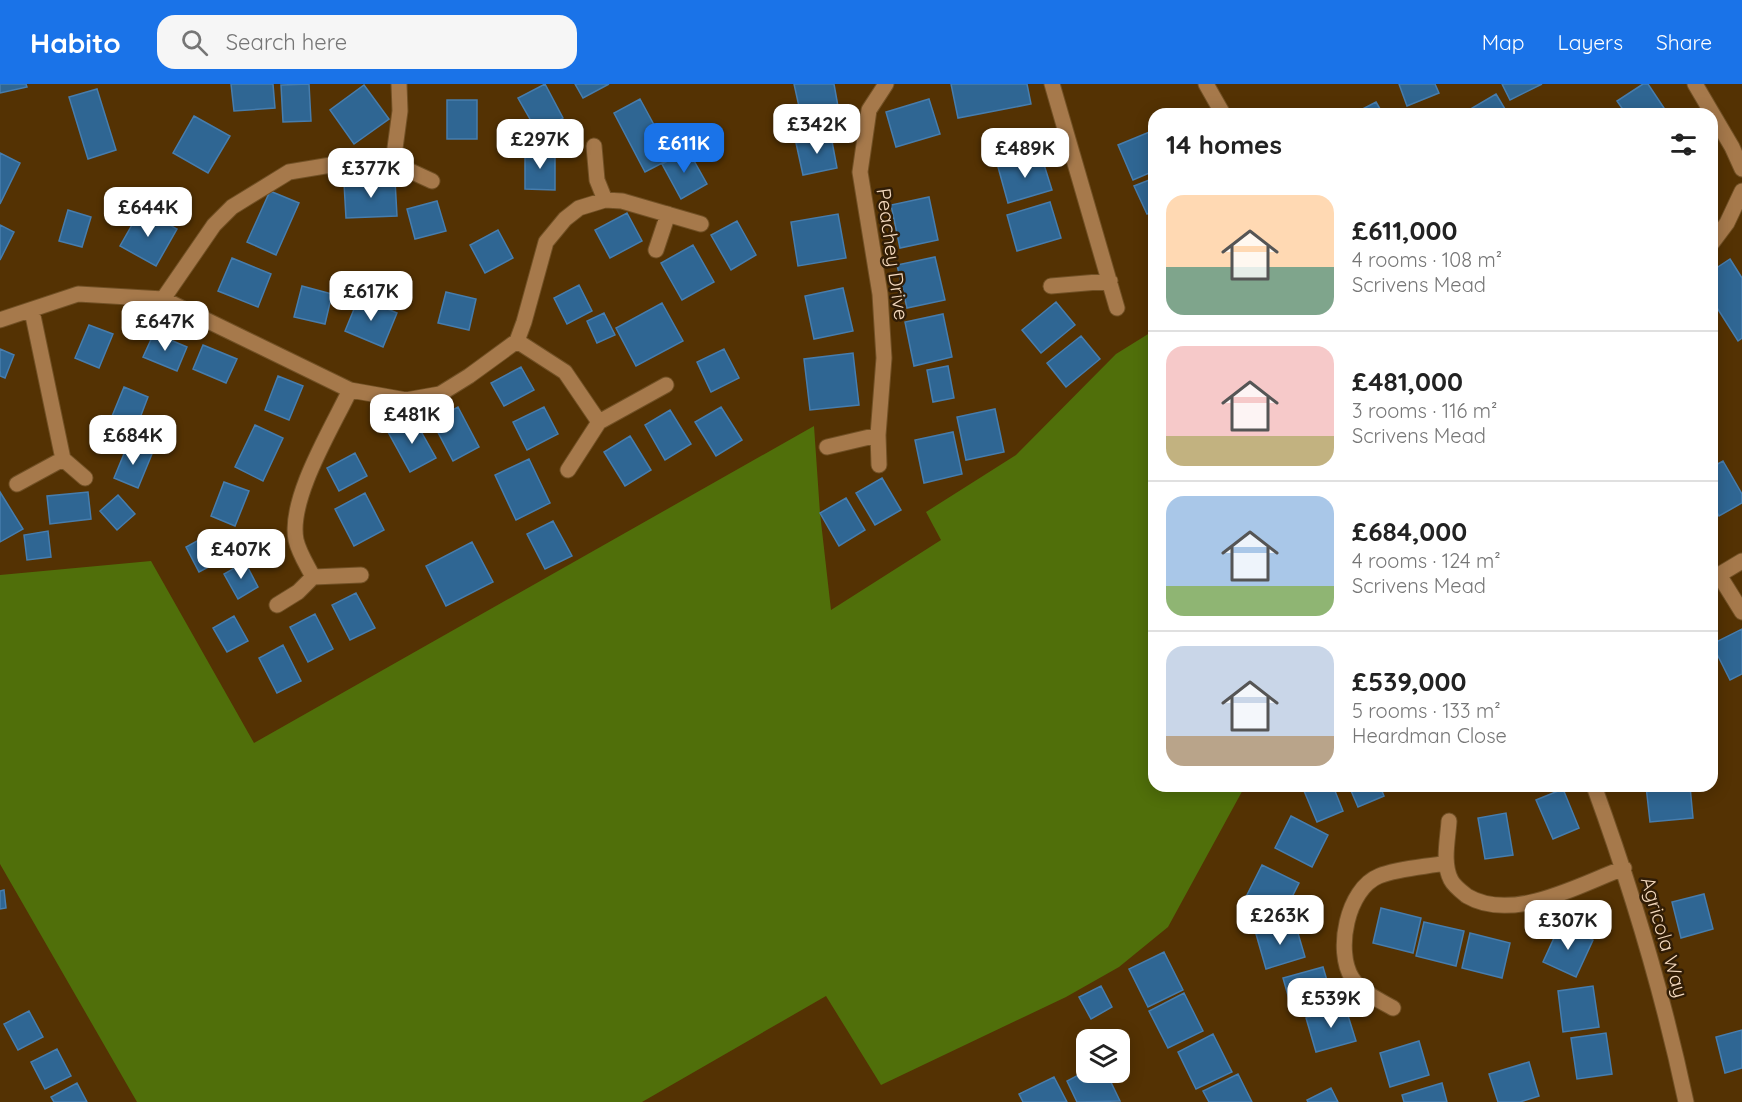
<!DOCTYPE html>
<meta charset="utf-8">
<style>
body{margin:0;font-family:Quicksand,sans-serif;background:#f6f6f6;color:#222;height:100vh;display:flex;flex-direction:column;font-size:22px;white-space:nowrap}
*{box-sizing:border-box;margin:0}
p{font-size:20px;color:#767676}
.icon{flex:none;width:33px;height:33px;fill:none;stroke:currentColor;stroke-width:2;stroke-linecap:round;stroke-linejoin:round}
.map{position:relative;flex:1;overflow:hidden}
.panel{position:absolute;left:1148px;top:24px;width:570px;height:684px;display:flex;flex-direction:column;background:#fff;border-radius:18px;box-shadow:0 3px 15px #0003}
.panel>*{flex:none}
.tools{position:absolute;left:1076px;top:945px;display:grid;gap:12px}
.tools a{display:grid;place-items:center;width:54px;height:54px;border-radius:12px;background:#fff;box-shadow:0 3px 15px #0003;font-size:30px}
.price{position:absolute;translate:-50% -51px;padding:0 14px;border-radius:12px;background:#fff;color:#222;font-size:20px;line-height:39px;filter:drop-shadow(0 2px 3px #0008)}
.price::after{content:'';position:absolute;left:50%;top:36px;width:18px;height:14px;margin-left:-9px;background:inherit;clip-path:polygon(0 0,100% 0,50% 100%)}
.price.on{background:#1a73e8;color:#fff}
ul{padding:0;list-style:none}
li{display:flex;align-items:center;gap:18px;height:150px;padding:0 18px}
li+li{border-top:2px solid #e0e0e0}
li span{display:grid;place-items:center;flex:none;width:168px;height:120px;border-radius:18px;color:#555}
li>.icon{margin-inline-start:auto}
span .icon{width:72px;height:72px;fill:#fffc;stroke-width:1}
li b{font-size:26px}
h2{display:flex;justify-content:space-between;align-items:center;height:72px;padding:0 18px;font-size:26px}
header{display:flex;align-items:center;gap:36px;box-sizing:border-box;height:84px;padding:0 30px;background:#1a73e8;color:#fff}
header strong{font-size:28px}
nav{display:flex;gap:33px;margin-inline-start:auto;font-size:21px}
.search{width:420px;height:54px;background:#f6f6f6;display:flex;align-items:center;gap:15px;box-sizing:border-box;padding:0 21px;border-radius:18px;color:#767676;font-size:22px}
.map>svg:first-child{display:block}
.green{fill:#506f0a}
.building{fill:#2f6693;stroke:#477dad;stroke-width:1.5}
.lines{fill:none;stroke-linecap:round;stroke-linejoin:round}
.minor-casing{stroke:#715025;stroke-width:17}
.minor{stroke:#a6794b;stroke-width:15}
.labels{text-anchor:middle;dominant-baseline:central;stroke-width:5;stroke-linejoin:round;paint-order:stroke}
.street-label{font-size:20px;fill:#f4d9be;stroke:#311d06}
</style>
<header>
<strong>Habito</strong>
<div class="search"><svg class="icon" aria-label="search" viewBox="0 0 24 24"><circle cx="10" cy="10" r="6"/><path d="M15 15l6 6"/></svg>Search here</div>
<nav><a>Map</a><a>Layers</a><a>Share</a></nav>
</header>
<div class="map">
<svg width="1742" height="1018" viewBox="0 0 1742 1018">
<rect width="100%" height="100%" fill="#543203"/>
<path class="green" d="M1153,247L1154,702H1245L1168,843L1119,883L1066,913L881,1001L826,912L642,1018H137L0,780V491L151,477L254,659L814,342L820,429L831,526L941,456L926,428L1016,371L1116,270Z"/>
<path class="building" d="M0,0H26L27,3L0,9Z
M231,0H273L275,24L234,27Z
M309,0L311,37L283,38L281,1Z
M545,0L563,34L538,49L518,14Z
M575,0H609L583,14Z
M794,0H834L839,28L802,36Z
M951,0H1027L1031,20L958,34Z
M1399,0H1435L1439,9L1407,22Z
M1502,0H1542L1510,16Z
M1643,0H1648L1668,30H1626L1617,17Z
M364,1L389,35L354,60L330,26Z
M97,5L116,66L88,75L69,13Z
M1496,10L1508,30H1462Z
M640,15L672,74L645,88L614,29Z
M929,15L940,50L896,63L886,28Z
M447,16H477V55H447Z
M1376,18L1383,30H1353Z
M194,32L230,52L208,89L173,69Z
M1154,46V87L1133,96L1118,61Z
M831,52L837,84L803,91L796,59Z
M525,66H555V106L525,105Z
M688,66L707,100L681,115L662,80Z
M0,69L20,79L0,120Z
M1041,71L1052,106L1008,119L998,83Z
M1154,94V127L1147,130L1134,102Z
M395,96L397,132L346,134L344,99Z
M270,107L299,119L276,171L247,158Z
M929,113L938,156L900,164L891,121Z
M437,117L446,147L415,155L407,125Z
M1050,118L1061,154L1017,167L1007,131Z
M141,125L177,145L156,182L120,162Z
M68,126L91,133L82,163L59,157Z
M627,129L642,157L610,174L595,146Z
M838,130L846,174L798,182L791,138Z
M737,137L756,171L731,186L711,151Z
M0,141L14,148L0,176Z
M498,146L513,174L485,189L470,161Z
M693,161L714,198L682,216L661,179Z
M935,173L945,216L907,224L897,181Z
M232,174L271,190L258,223L218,207Z
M1730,175L1742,194V254L1738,257L1712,216V187Z
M579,201L592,227L567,240L554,214Z
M302,202L332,210L325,240L294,233Z
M843,204L853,247L814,255L805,212Z
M446,208L476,215L469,246L438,239Z
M359,213L397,229L383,263L345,247Z
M1056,218L1075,241L1041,269L1022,246Z
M662,219L683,257L636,282L616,244Z
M604,229L615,251L597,259L587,237Z
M943,230L952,273L914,282L905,238Z
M89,241L113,250L99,284L75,274Z
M154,249L187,263L177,287L143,273Z
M1081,252L1100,275L1066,303L1047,279Z
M203,261L237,275L226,299L193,285Z
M0,265L14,271L5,294L0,292Z
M724,265L739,294L711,308L697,278Z
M853,269L859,321L810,326L804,275Z
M948,282L954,314L933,318L927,286Z
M521,283L534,306L504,322L491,299Z
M278,292L303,302L289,336L265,326Z
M124,303L148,313L135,347L110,337Z
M458,323L479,363L453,377L432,337Z
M544,323L558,350L527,366L513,338Z
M721,323L742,356L716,372L695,338Z
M995,325L1004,368L966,376L957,333Z
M670,326L691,360L665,376L645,341Z
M414,335L436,374L410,388L388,348Z
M255,341L283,354L263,397L235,383Z
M953,348L962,390L924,399L915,356Z
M630,352L651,386L625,402L604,368Z
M128,360L152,370L138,404L114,394Z
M355,369L367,392L339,407L327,384Z
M529,375L550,419L516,436L495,391Z
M1723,377L1742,410V419L1719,432L1712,418V383Z
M882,394L901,426L875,441L856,409Z
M224,398L249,407L235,442L211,432Z
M0,408L23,445L0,458Z
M88,408L91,435L50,440L47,412Z
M365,409L384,446L354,462L335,425Z
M118,411L135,430L117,446L100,427Z
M846,414L865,446L839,462L820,429Z
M553,437L572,472L545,485L527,450Z
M48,447L51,473L27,476L24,451Z
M206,452L220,477L199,488L186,463Z
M472,458L493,498L446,522L426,482Z
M245,478L258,503L238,515L224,490Z
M356,509L375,544L350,556L332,521Z
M315,530L333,565L308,578L290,543Z
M234,532L248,557L227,568L213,544Z
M1742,545V590L1730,596L1712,560Z
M283,561L301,597L277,609L259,574Z
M1302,702H1333L1343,727L1317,738Z
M1349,702H1380L1384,712L1358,723Z
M1646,702H1690L1693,734L1650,738Z
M1563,705L1579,744L1553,755L1536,716Z
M1506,729L1513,771L1485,775L1478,734Z
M1291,732L1328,751L1312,783L1275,764Z
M1262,781L1299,799L1283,831L1246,813Z
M4,806L6,824L0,825V807Z
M1704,810L1713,845L1681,854L1672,818Z
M1381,824L1421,834L1413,869L1373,859Z
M1424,838L1464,847L1456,882L1416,872Z
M1295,839L1305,873L1266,885L1256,850Z
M1560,841L1593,856L1576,893L1543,878Z
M1470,849L1510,859L1502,894L1462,884Z
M1164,868L1183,906L1148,923L1129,885Z
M1323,883L1333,917L1293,929L1283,894Z
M1101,902L1112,923L1091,935L1079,913Z
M1593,902L1599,943L1563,948L1558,907Z
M1184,909L1203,947L1168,964L1149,927Z
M1345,922L1356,957L1316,968L1306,934Z
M29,927L43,953L18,966L4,940Z
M1742,946V984L1725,989L1716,953Z
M1606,949L1612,990L1577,995L1571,954Z
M1213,950L1232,988L1196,1005L1178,968Z
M1419,957L1429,991L1390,1003L1380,969Z
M57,965L71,992L45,1005L31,978Z
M1529,978L1539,1012L1520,1018H1498L1489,990Z
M1086,987L1106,988L1120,1017L1077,1018L1067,997Z
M1238,990L1252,1018H1209L1203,1007Z
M1054,993L1067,1018H1023L1019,1010Z
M77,999L87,1018H54L51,1013Z
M1442,999L1447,1018H1404L1402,1011Z
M1331,1004L1338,1018H1308L1307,1016Z"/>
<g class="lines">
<g class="minor-casing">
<path id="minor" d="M1052,0L1117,224
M1206,0L1223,30
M1695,0L1732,63L1742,85
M594,62L597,96L605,116
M393,79L400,27L399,0
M1712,159L1727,139L1742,107
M656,166L668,130
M1051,202L1110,197
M163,215L214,141L232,123L289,88L337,80L393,79L432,97
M32,227L63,375L85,394
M0,236L78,210L163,215L350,306L406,316L440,310L469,292L517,257L524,238L546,158L565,135L579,124L605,116L622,117L701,140
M517,257L565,288L599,338
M350,306C332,344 288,415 296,456C299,469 307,481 313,493L361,491
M827,363L878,351
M879,381L878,351L884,274L880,210L860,88L869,26L886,0
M568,386L599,338L666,301
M17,400L63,375
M1719,491L1742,528
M1712,495L1742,477
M277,521L298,508L313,493
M1594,702C1632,806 1663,910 1686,1018
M1449,737C1448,755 1442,779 1451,796C1454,802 1462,808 1467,812C1513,839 1578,801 1624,784
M1393,924C1379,916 1361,908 1352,894C1335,867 1347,805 1379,792C1399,784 1425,783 1446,779"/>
</g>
<use href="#minor" class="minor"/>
</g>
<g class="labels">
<g class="street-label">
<text transform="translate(893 170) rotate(82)">Peachey Drive</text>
<text transform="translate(1665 853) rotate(74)">Agricola Way</text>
</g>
</g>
</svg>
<div class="tools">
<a><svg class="icon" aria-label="layers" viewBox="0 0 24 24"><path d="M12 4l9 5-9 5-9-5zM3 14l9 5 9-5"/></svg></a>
</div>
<b class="price" style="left:817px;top:71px">£342K</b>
<b class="price" style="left:540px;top:86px">£297K</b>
<b class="price on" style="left:684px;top:90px">£611K</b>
<b class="price" style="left:1025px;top:95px">£489K</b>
<b class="price" style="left:371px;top:115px">£377K</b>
<b class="price" style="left:148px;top:154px">£644K</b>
<b class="price" style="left:371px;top:238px">£617K</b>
<b class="price" style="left:165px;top:268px">£647K</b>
<b class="price" style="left:412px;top:361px">£481K</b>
<b class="price" style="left:133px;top:382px">£684K</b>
<b class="price" style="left:241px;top:496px">£407K</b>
<b class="price" style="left:1280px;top:862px">£263K</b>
<b class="price" style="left:1568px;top:867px">£307K</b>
<b class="price" style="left:1331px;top:945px">£539K</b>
<section class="panel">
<h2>14 homes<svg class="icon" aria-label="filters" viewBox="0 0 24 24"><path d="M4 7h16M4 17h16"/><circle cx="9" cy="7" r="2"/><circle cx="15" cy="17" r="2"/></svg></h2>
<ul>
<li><span style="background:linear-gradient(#ffd9b3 60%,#7fa58c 0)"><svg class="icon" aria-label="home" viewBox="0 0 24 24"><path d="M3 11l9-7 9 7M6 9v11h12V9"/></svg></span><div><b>£611,000</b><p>4 rooms · 108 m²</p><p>Scrivens Mead</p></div></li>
<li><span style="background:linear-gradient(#f6c9c9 75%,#c2b280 0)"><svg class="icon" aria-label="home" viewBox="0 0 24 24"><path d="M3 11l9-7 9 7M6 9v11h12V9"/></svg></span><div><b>£481,000</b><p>3 rooms · 116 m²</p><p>Scrivens Mead</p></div></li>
<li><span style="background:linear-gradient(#a9c7e8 75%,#8fb573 0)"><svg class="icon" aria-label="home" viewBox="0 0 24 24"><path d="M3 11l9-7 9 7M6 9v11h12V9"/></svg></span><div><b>£684,000</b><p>4 rooms · 124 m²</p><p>Scrivens Mead</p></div></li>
<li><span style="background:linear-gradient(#c9d6e8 75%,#b9a48a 0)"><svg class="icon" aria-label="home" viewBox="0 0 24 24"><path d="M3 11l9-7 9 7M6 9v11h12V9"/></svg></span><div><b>£539,000</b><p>5 rooms · 133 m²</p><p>Heardman Close</p></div></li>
</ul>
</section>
</div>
